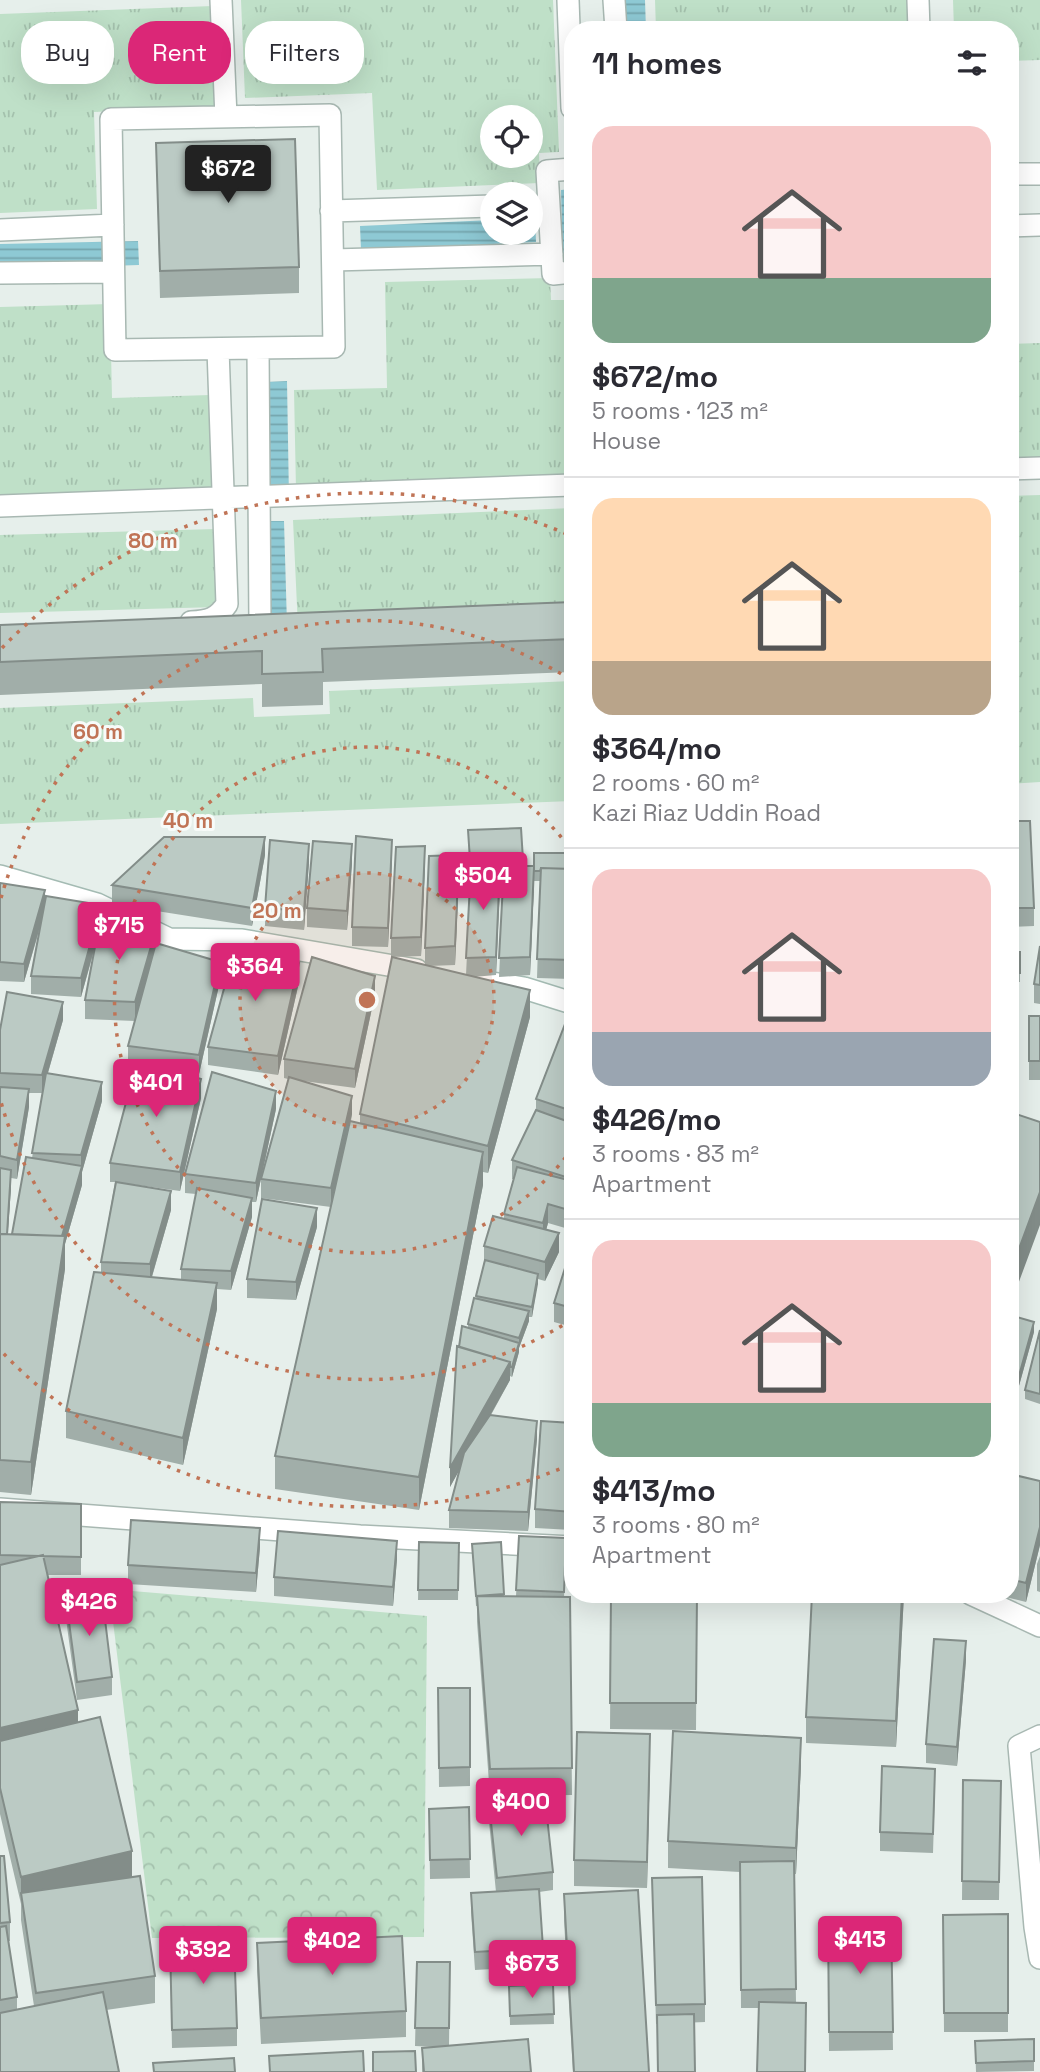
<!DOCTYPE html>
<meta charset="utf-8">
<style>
body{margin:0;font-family:"Space Grotesk",sans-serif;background:#f2f2f3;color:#2b2b33;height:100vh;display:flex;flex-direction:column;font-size:26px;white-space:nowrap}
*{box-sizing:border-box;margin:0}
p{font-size:23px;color:#7c7c81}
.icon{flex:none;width:38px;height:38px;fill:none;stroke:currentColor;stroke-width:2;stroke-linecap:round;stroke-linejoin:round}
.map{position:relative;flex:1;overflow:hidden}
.details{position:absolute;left:564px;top:21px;width:455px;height:1582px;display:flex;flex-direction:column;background:#fff;border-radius:28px;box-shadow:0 7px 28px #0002}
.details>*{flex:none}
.guide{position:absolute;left:21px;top:21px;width:438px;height:63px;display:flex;gap:14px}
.controls{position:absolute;left:480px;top:105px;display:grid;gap:14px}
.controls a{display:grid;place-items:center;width:63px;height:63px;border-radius:50%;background:#fff;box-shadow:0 7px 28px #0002;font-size:35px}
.price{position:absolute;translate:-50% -60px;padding:0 16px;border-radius:7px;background:#db2777;color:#fff;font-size:23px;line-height:46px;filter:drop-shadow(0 2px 4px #0008)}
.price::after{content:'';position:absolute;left:50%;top:42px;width:21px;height:16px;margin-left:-10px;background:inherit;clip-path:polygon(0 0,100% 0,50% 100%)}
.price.on{background:#222;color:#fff}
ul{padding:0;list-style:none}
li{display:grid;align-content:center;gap:14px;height:371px;padding:0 28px}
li+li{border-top:2px solid #e1e1e2}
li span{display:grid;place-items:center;height:217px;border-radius:21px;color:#555}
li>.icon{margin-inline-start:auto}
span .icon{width:126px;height:126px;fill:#fffc;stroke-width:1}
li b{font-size:30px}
h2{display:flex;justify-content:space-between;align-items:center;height:84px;padding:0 28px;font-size:30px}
.tag{padding:0 24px;border-radius:28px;background:#fff;box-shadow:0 7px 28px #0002;font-size:24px;line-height:63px}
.tag.on{background:#db2777;color:#fff}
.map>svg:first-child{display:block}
.grass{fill:url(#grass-tufts);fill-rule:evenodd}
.park{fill:url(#park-crowns)}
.water{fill:url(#water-rules)}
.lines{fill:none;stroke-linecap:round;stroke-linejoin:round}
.lane-casing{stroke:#a8b8b2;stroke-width:24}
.street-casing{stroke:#a8b8b2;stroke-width:24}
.secondary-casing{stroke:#a4bbb3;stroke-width:24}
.lane{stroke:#fff;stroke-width:21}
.street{stroke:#fff;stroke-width:21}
.secondary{stroke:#fff;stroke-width:21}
.wall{fill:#a1aea9;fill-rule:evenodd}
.shaded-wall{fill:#838d89}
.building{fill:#bbcac4;stroke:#838d89;stroke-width:2}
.ring{fill:none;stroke:#c07456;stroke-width:3.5;stroke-dasharray:3.5 7}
.centre{fill:#c07456;stroke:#f7fbf9;stroke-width:3.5}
.ring-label{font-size:21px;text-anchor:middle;font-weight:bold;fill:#c07456;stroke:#f7fbf9;stroke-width:6;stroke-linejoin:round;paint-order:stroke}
</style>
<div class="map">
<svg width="1040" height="2072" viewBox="0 0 1040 2072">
<defs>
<pattern id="grass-tufts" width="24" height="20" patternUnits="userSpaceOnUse" patternTransform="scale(1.75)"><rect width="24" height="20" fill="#bfe0c8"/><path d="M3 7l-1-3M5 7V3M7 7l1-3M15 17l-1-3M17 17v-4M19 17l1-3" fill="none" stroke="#a4c1ad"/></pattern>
<pattern id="park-crowns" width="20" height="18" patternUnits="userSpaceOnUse" patternTransform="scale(1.75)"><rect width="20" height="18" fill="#bfe0c8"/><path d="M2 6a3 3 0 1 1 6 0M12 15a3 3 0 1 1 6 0" fill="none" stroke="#a4c1ad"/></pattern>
<pattern id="water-rules" width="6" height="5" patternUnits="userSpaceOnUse" patternTransform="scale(1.75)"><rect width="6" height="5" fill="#8ec9d4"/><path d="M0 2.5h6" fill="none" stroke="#74a5ad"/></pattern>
</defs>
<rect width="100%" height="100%" fill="#e6efeb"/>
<path class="grass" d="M241,0H553L559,152L539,153L540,183L377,190L372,93L245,98ZM492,117H530V156H492Z
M655,0H916L917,30H656Z
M953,0H1040V60L1010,61V30H954Z
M213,6L217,107L94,112L97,209L0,213V14Z
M550,278L551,300H572V483L296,490L294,390L387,388L385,282Z
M110,304L112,398L210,395L214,492L0,498V307Z
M1040,343V461H1010V344Z
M1040,495V782L1010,784V496Z
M572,508V616L298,628L293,520Z
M216,529L218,607L0,613V535Z
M572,681V801L0,824V708L253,698L254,717L330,714L329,691Z"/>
<path class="park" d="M109,1589L427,1616L424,1937L152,1938Z"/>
<path class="water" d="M624,0H645L646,30H626Z
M572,189V264L563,265L561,190Z
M530,218H535L536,242L361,250L360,226L492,220V233H530Z
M138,241L139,265L0,269V244Z
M287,381L289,499L267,500L265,382Z
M262,521H284L287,625H265Z"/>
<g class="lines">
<g class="lane-casing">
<path id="lane" d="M221,0L226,117
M568,0L572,108
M614,0L616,30
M918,0L919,30
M330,115L334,347L115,350L111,119Z
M572,169L547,171L553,274L572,272
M1010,174H1040
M331,211L492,206
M1010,226L1040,225
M0,230L113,225
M333,260L552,254
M0,273L112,272
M258,348L260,626
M1010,469L1040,468
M0,506L572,485
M191,622C209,621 217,619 227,604L218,349"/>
</g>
<g class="street-casing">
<path id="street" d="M0,1509L360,1536L572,1547
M971,1594L1040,1626
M1040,1736L1019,1746L1035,1927L1040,1958"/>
</g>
<g class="secondary-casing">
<path id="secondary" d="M0,876L97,904L169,939L242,940L417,970
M486,982L524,988L572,1003"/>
</g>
<use href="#lane" class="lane"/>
<use href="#street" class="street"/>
<use href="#secondary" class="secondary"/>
</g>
<path class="wall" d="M156,143L299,267V293L160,298Z
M572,602V672L323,682V705L262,707V684L0,695V625Z
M1010,821L1034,908V926L1010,927Z
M521,828L523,866L534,885L530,975L499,977L504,870H500L496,975L473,977L530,1017L488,1173L483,1172V1185L419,1510L275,1489V1456L331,1207L261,1198V1179L288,1079L284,1078V1059L375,994L355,1088L296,1080L352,1114L351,1121L360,1123V1114L425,965V948L459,874L455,965L429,966L466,975L471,870H470L468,830Z
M534,853H572V979L537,978L540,881H534Z
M265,855L252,926L112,904V885Z
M392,858L388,947L352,946V927Z
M309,862L304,930L265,926V908Z
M352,863L347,930L307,927V908Z
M425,865L421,956L391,957V938Z
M0,883L101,920L156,946L220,981L199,1074L171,1070L201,1098L180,1191L130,1184L171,1210L152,1277L181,1280V1269L196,1194L185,1193V1174L276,1109L256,1202H252V1217L231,1290L217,1289V1309L183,1465L66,1438V1411L101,1273V1262L115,1182H110V1163L136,1066L128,1065V1046L135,1021L85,1019V1000L96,944L81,997L31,994V976L40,928L24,982L0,981Z
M1040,946V1004L1034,1003V984Z
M1010,952H1020V982H1010Z
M299,982L278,1075L208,1065V1047Z
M572,1006V1230L548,1223L546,1230L559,1252L545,1281L538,1279L532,1317H529V1321L519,1348V1352L512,1377L510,1376V1380L491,1415L537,1439L528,1531L449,1528V1510L459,1470L450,1487L459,1347L468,1327V1324L476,1299L484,1262V1246L504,1219V1214L514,1179H512V1160L536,1110V1099Z
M1010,1006H1017V1036H1010Z
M1029,1016H1040V1080H1029Z
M63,1020L48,1073L102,1101L82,1172V1185L65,1244V1269L31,1495L0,1492V1030ZM44,1085L32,1158L12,1234H8L11,1178L17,1179L29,1107V1093H42Z
M1010,1037H1017V1098L1010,1097Z
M317,1227L296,1300L247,1298V1279Z
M572,1271V1327L554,1322V1303Z
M1010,1315L1034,1332L1015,1400L1010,1398Z
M1040,1330V1404L1025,1399V1390Z
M572,1423V1530L535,1528V1509Z
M1010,1474L1040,1481V1545L1026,1602L993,1594H1010Z
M0,1502L81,1504V1575H48L78,1722L132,1877L155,1976V2003L106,2010L0,2072V1856L10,1922V1941H8L17,1997V2009L34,2006L21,1920V1904L0,1814Z
M519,1536L566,1556L564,1597H570L572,1795L490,1796L477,1622V1606H476L472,1544L501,1542L504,1596H516Z
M419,1542L459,1543L458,1600H418Z
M260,1547L256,1592L128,1584V1565Z
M1040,1556V1592L1037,1591V1564Z
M397,1559L393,1606L274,1596V1577Z
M611,1594H697L696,1730L610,1729Z
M812,1594H904L896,1747L806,1743V1717Z
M66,1600L112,1677V1695L77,1700L66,1619Z
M966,1660L957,1766L926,1763V1744Z
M438,1688H470V1786L439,1787Z
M650,1761L647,1888L574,1886V1860Z
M801,1764L796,1874H794L796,2003L759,2008H741L740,1872L668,1868V1841Z
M963,1780L1001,1781L999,1900H962Z
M935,1787L933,1853L880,1851V1832Z
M489,1804L553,1872V1890L539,1892L543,1948V1966L475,1970L471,1912V1893L496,1892L489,1822Z
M469,1807L470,1878L430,1879L429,1809Z
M652,1878L705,2004V2022L656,2024Z
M564,1894L649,2072H573L564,1921Z
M1008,1914V2032H944L943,1915Z
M828,1919H891L893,2050L829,2051Z
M170,1943L237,2028V2046L172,2048Z
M257,1943L406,2011V2037L261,2044L257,1970Z
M417,1962H450L449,2046L531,2072H422V2048L436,2047L415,2046Z
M553,1984L554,2024L510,2025L509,1986Z
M1034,2039V2071L976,2072L975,2041Z"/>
<path class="shaded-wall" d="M265,837V855L252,926V908Z
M392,840V858L388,947V928Z
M309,844V862L304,930V911Z
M352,844V863L347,930V911Z
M425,846V865L421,956V937Z
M459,855V874L455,965V946Z
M500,866V885L496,975V957Z
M534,866V885L530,975V957Z
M45,890V909L24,982V964Z
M101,905V924L81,997V978Z
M156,929V948L135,1021V1002Z
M220,962V981L199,1074V1055Z
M299,963V982L278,1075V1056Z
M375,976V994L355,1088V1069Z
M530,990V1017L488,1173V1146Z
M63,1002V1020L42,1093V1075Z
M201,1079V1098L180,1191V1172Z
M102,1082V1101L82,1172V1185L65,1244V1269L31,1495V1462L61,1239L81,1168V1155Z
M29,1089V1107L17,1179V1160Z
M276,1091V1109L256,1202V1183Z
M352,1096V1114L331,1207V1188Z
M483,1152V1185L419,1510V1477Z
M11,1170V1189L6,1255V1237Z
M171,1191V1210L150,1283V1264Z
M1040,1192V1225L1010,1306V1273Z
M252,1198V1217L231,1290V1271Z
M548,1204V1223L543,1242V1223Z
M317,1208V1227L296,1300V1282Z
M559,1233V1252L545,1281V1262Z
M538,1274V1284L532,1317V1307Z
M217,1283V1309L183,1465V1438Z
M529,1311V1321L519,1348V1352L512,1377V1367L519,1343V1338Z
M1034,1322V1332L1015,1400V1390Z
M510,1362V1380L450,1487V1468Z
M537,1421V1439L528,1531V1512Z
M1040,1527V1545L1026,1602V1583Z
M260,1528V1547L256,1592V1573Z
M397,1541V1559L393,1606V1587Z
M902,1594H904L896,1747V1721Z
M966,1641V1660L957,1766V1747Z
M78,1710V1736L0,1754V1728Z
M650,1734V1761L647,1888V1862Z
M801,1738V1764L796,1874V1848Z
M132,1851V1877L21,1894V1877Z"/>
<path class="building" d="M295,139L299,267L160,271L156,143Z
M572,602V639L322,649L323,672L262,674V651L0,662V625Z
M1010,821H1030L1034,908H1010Z
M521,828L523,860H470L468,830Z
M356,836L392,840L388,928L352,927Z
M164,837H265L252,908L112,885Z
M270,840L309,844L304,911L265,908Z
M313,841L352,844L347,911L307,908Z
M425,846L421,937L391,938L396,847Z
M534,853H572V869L541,868L540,871H534Z
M459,855L455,946L425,948L429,856Z
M500,866L496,957L466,958L471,867Z
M504,866H534L530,957L499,958Z
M541,868L572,869V960L537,959Z
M0,883L45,890L24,964L0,962Z
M46,896L101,905L81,978L31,976Z
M100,920L156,929L135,1002L85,1000Z
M156,943L220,962L199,1055L128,1046Z
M236,945L299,963L278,1056L208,1047Z
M1040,946V985L1034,984Z
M1010,952H1020V973H1010Z
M312,957L375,976L355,1069L284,1059Z
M392,957L530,990L488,1146L360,1114Z
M7,992L63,1002L42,1075L0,1073V1030Z
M572,1006V1111L536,1099Z
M1010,1006H1017V1027H1010Z
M1029,1016H1040V1061H1029Z
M1010,1037H1017V1058H1010Z
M137,1061L201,1079L180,1172L110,1163Z
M1010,1067H1017V1088H1010Z
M212,1072L276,1091L256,1183L185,1174Z
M46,1073L102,1082L81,1155L32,1153Z
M289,1077L352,1096L331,1188L261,1179Z
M0,1087L29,1089L17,1160L0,1156Z
M536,1110L572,1123V1179L512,1160Z
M1010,1112L1040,1122V1192L1010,1273Z
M350,1121L483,1152L419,1477L275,1456Z
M26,1157L82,1166L62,1236L12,1234Z
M517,1167L572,1181V1211L548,1204L543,1223L504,1214Z
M0,1168L11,1170L7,1234H0Z
M116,1182L171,1191L150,1264L101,1262Z
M197,1188L252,1198L231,1271L181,1269Z
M262,1199L317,1208L296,1282L247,1279Z
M493,1216L559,1233L545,1262L484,1246Z
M0,1234L65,1236L31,1462L0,1460Z
M485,1260L538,1274L532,1307L476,1296Z
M565,1268L572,1271V1308L554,1303Z
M94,1272L217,1283L183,1438L66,1411Z
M474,1298L529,1311L519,1338L468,1324Z
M1010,1315L1034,1322L1015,1390L1010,1389Z
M462,1326L519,1343L512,1367H510V1362L459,1347Z
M1040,1330V1394L1025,1390Z
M457,1346L510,1362L450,1468Z
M490,1415L537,1421L528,1512L449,1510L464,1453Z
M541,1421L572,1423V1512L535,1509Z
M1010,1474L1040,1481V1527L1026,1583L1010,1579Z
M0,1502L81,1504V1557L0,1555Z
M131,1520L260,1528L256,1573L128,1565Z
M278,1531L397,1541L393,1587L274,1577Z
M519,1536L566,1538L564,1592L516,1590Z
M419,1542L459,1543L458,1590H418Z
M501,1542L504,1594L476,1596L472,1544Z
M43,1555L78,1710L0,1728V1565Z
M611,1594H697L696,1703H610Z
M812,1594H902L896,1721L806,1717Z
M102,1595L112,1677L77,1682L66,1600Z
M477,1596L570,1597L572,1768L490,1769Z
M934,1639L966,1641L957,1747L926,1744Z
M438,1688H470V1767L439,1768Z
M100,1717L132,1851L21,1877L0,1788V1741Z
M673,1731L801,1738L796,1848L668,1841Z
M577,1732L650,1734L647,1862L574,1860Z
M882,1766L935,1769L933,1834L880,1832Z
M963,1780L1001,1781L999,1882L962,1881Z
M545,1798L553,1872L497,1878L489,1804Z
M469,1807L470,1859L430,1860L429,1809Z
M0,1856H4L10,1922L0,1923Z
M794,1861L796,1989L741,1990L740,1862Z
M140,1876L155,1976L36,1993L21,1893Z
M702,1877L705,2004L656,2005L652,1878Z
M539,1889L543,1948L475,1952L471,1893Z
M638,1890L649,2072H574L564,1894Z
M1008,1914V2013H944L943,1915Z
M828,1919H891L893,2032H829Z
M6,1926L17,1997L0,2000V1927Z
M402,1936L406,2011L261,2018L257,1943Z
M234,1941L237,2028L172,2030L170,1943Z
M417,1962H450L449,2028H415Z
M553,1984L554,2014L510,2016L509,1986Z
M103,1992L119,2072H0V2013Z
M759,2002L806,2003L805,2072H757Z
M694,2014L695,2072H658L657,2015Z
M528,2039L531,2072H424L422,2048Z
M1034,2039V2061L976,2063L975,2041Z
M363,2051L364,2072H270L269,2056Z
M415,2051L416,2072H373V2052Z
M234,2058L235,2072H154L153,2063Z"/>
<circle cx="367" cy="1000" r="127" fill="#c07456" fill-opacity=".12"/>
<g class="ring">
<circle cx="367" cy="1000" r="127"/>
<path d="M572 1149A253 253 0 1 1 572 851"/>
<path d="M571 1320A380 380 0 0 1 1 1102M1 898A380 380 0 0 1 571 680"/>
<path d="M569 1465A507 507 0 0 1 2 1352M2 648A507 507 0 0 1 569 535"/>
</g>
<circle cx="367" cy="1000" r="10" class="centre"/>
<g class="ring-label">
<text x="153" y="548">80 m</text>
<text x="98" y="739">60 m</text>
<text x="188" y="828">40 m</text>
<text x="277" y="918">20 m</text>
</g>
</svg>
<div class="controls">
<a><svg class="icon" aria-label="locate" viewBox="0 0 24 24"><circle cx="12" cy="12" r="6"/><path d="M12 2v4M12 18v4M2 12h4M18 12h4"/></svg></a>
<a><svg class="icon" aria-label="layers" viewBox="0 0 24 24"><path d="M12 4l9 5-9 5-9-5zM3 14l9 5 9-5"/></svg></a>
</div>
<b class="price on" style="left:228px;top:205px">$672</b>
<b class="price" style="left:483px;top:912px">$504</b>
<b class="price" style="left:119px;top:962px">$715</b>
<b class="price" style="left:255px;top:1003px">$364</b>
<b class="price" style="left:156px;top:1119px">$401</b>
<b class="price" style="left:89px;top:1638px">$426</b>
<b class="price" style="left:521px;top:1838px">$400</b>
<b class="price" style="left:860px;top:1976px">$413</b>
<b class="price" style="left:332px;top:1977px">$402</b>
<b class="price" style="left:203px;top:1986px">$392</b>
<b class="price" style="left:532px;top:2000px">$673</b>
<div class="guide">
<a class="tag">Buy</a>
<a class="tag on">Rent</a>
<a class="tag">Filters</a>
</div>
<section class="details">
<h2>11 homes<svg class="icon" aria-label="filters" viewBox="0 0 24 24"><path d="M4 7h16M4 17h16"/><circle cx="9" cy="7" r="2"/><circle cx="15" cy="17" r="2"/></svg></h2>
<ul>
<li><span style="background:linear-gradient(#f6c9c9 70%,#7fa58c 0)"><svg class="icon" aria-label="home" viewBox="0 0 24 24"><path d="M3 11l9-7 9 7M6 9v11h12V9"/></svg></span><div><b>$672/mo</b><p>5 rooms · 123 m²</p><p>House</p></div></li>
<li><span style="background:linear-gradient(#ffd9b3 75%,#b9a48a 0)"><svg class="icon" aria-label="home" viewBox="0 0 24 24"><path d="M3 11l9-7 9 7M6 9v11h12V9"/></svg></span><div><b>$364/mo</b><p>2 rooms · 60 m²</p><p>Kazi Riaz Uddin Road</p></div></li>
<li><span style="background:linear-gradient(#f6c9c9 75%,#9aa5b1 0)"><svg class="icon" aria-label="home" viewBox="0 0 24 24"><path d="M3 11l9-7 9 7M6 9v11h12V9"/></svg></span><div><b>$426/mo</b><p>3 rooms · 83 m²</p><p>Apartment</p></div></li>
<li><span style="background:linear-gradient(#f6c9c9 75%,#7fa58c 0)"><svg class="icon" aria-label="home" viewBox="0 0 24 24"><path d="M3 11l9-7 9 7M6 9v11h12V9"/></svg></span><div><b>$413/mo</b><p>3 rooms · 80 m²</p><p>Apartment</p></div></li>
</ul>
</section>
</div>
